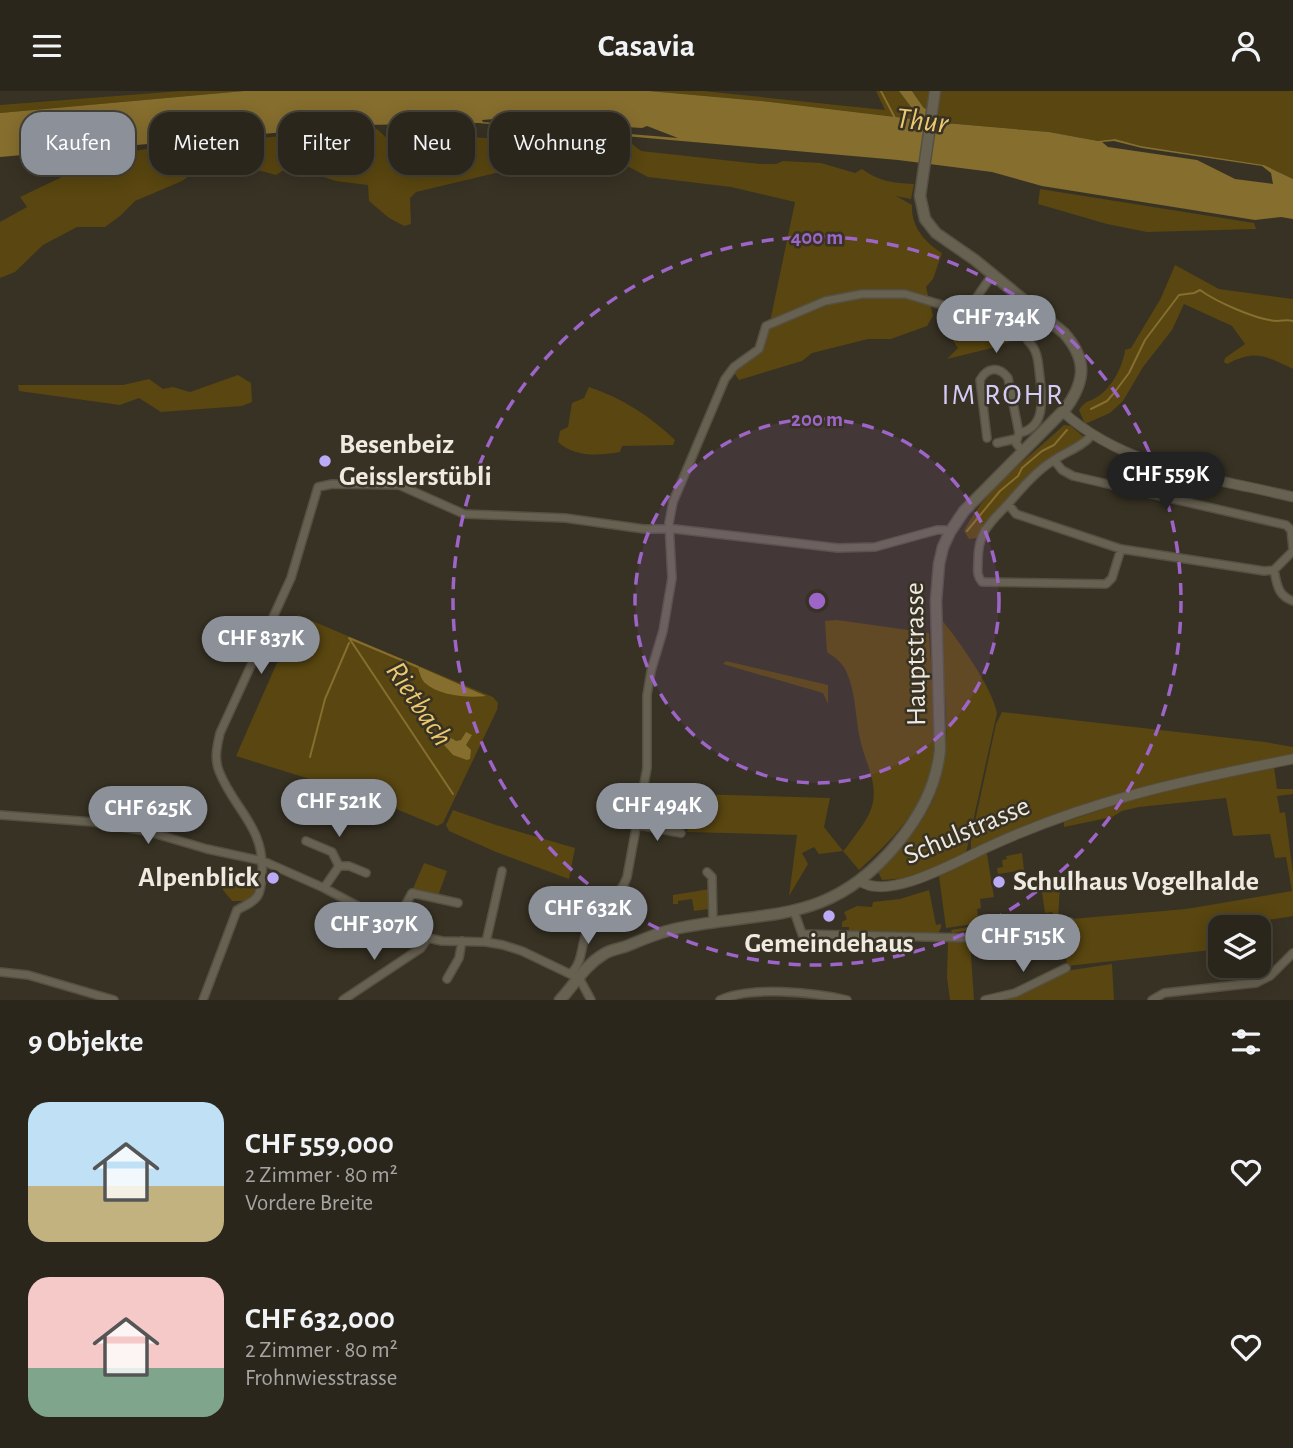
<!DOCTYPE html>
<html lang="de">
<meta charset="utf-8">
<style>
body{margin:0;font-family:"Alegreya Sans",sans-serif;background:#363228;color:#f1f3f6;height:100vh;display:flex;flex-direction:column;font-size:26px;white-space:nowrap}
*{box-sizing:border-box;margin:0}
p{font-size:23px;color:#a5a5a3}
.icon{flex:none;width:38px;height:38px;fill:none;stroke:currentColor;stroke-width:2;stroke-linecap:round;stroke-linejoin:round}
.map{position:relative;height:909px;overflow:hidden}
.sheet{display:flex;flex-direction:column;background:#2a261b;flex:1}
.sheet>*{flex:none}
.guide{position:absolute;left:21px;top:21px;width:700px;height:63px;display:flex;gap:14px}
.fabs{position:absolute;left:1208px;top:824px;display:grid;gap:14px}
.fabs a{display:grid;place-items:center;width:63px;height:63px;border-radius:14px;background:#2a261b;box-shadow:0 4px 18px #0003,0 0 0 2px #46433a;font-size:35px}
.price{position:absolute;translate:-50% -60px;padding:0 16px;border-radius:24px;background:#8c9099;color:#fff;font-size:23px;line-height:46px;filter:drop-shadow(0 2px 4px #0008)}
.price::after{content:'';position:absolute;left:50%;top:42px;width:21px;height:16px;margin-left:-10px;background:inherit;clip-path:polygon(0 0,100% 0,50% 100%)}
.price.current{background:#222;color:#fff}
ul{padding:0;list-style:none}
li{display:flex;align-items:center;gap:21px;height:175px;padding:0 28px}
li span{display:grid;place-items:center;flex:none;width:196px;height:140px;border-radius:21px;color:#555}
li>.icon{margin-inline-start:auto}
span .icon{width:84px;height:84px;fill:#fffc;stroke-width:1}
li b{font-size:30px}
h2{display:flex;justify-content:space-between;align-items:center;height:84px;padding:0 28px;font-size:30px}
.tag{padding:0 24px;border-radius:21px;background:#2a261b;box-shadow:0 4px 18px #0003,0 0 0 2px #46433a;font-size:24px;line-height:63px}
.tag.current{background:#8c9099;color:#fff}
header{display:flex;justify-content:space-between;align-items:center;height:91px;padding:0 28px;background:#2a261b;font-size:32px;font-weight:700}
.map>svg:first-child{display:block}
.green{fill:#594610}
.water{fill:#866e2e;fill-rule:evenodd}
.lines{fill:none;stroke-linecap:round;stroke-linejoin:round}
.stream{stroke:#866e2e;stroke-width:2}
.minor-casing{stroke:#555044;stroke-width:10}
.tertiary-casing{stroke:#555044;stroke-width:11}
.secondary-casing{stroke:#555044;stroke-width:13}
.minor{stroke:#676151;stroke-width:7}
.tertiary{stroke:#676151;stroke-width:9}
.secondary{stroke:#676151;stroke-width:10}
.ring{fill:none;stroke:#9e65c9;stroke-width:3.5;stroke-dasharray:12 9}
.poi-dot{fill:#bbaaf6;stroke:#383224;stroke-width:2.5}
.labels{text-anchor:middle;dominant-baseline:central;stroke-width:5;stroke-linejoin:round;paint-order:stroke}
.poi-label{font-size:28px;font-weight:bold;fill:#eeeae1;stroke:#383224;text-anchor:start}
.street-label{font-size:28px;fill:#eeeae1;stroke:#383224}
.water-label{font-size:30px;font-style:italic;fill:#ecc86e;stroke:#383224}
.neighbourhood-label{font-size:30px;letter-spacing:2px;fill:#d4ccf7;stroke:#383224}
.centre{fill:#9e65c9;stroke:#383224;stroke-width:3.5}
.ring-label{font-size:21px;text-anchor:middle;font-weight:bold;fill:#9e65c9;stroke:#383224;stroke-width:5;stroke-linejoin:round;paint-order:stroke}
</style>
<header><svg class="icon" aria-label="menu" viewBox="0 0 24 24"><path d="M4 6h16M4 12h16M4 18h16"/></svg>Casavia<svg class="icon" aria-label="person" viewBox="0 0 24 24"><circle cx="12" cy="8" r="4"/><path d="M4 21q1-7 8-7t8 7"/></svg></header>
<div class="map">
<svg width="1293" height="909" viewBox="0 0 1293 909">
<rect width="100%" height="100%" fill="#383224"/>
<path class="green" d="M181,0H244L0,22V14Z
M649,0H703L885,19L876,0H899L922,29L761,10Z
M912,0H1293V88L1264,74L1141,55L1115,48L1098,50L1049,41L945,32L923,16Z
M377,38L394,54L471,46L514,49L570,44L627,49L641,60L760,73H776L783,70L821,72L855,82L862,78C878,90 893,92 914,93L911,108L896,105L912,114C911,135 924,151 942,162L933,188L926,196L933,225L927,235L891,248H868L812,262L802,270L739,289L733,280L761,259L766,241L774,233L810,217L833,209L852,205L883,204L887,201H860L831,207L770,231L795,111L731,96L648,86L629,76L543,77L504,80L416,101L410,107L411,133L404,135L389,127L369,110L368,94L336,90L290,75L276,84L247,76L197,79L182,90L135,110L120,125L105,136H77L43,154L15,181L0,187V131L27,116L20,106L106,65L175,53Z
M1040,98L1254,132L1256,138L1147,141L1107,133L1038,113Z
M1175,174L1219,198L1293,208V278C1266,265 1256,258 1227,273L1224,271L1225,267L1245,253L1232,235L1184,213L1172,239L1143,276L1123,310L1110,322L1085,333L1079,319C1085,310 1088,311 1097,306C1112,297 1123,275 1125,259L1131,257L1161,207Z
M1026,220L1029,223L1013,242L1018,247L996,256L947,268L958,257L952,248L984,240L1007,222Z
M238,284L251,292L252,311L242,315L161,321L139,307L120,314L19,300L18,294H123L149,288L163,298L173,296L190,301Z
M589,296C622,307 650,325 675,349L673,354L622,355L620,361C598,365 574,366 558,351L560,340L568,336L572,312L584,307Z
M1064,334L1071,335L1085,347L1053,367L984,435L977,447L969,448L964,440C985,397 1030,366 1064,334Z
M298,524L493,606L498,612L497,619L443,732L437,735L370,707L236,665Z
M941,528C959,550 992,596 997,622L966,762L910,787L882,789L878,781C899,758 920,737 933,709C958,653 940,587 941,528Z
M837,529L929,542C931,588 942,651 926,694C913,729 885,755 859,779L843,760L819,763L814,756L802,762L808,773L789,805L797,744L687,741L693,703L830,707L824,736L843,760L846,757C856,742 870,728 873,711C877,688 864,669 860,648C855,625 856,601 846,580C842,571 834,566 827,561L825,530Z
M726,570L828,594V613L823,602L723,573Z
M1002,621L1265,651L1293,656V664L1199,683L1133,699L974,759L971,758V749L996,633Z
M1274,676L1277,698H1293V703L1277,705L1280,722L1285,721L1293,783V825L1268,829L1270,852L1258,853V836H1220V858L1067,875L1062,835L1071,828L1186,818L1292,800L1286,766L1275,767L1270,743L1233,745L1226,707L1139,716L1122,720L1112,726L1064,736V731L1144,705Z
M453,719L496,734L575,757L569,788L496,761L449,740L446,734Z
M1022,762L1024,779L998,783L997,777L1003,776L1002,769L1007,768L1006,765Z
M984,763H987L994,806L980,808L981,817L977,818L979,832L946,837L939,785Z
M424,772L447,780L438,805L412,800Z
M222,789L257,795L254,807L247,810H232L223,799Z
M1060,793L1058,830L1052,821L1045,822L1041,795Z
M710,798L709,818L694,820L692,808L678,810V813H673V804Z
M929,799L936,834L941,833V837L937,844L849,840V836H842V831L847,828L844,821L857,815L872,816L873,811L900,808Z
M1044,823L1051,824V827L952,842L951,839Z
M970,849L974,909H950L947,886L948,850Z
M1112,873L1114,909H999L1026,901L1065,880Z"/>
<path class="water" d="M244,0H649L761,10L921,29L899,0H912L923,16L945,32L1049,41L1098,50L1115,48L1141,55L1264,74L1293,88V128L1281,126L1255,129L1042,95L992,81L898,69L478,32L364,34L0,66V22ZM528,21L590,28L610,33L609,35L642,37L647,35L678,47L483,31L482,29L507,27ZM1114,50L1142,57L1262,75L1271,82L1273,93L1235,88L1197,69L1108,56L1102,51Z
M420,576L486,605C469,607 439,605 425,592C421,588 420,583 418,577Z
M466,641L472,644L466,654L471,659L470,668L467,669L453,664L444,654L451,647L456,650L461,649Z"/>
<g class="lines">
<path class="stream" d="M881,0L895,27
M1091,318L1107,310L1114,302L1129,282L1145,249L1179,204L1194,202L1200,199C1215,210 1256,229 1277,230C1283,230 1287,228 1293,230
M967,440L1000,400L1018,385L1022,377L1042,360L1054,354L1067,339
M349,547L453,703
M349,547L418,576
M310,666L325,608L349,552"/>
<g class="minor-casing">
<path id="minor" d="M1019,342C1046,337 1042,308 1040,287C1038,273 1039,260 1028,250
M1092,344C1082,356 1067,360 1054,369C1036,380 1022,397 1008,413L1016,423L1121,458L1264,480L1274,479L1293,460
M987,347L980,289C987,276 999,275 1008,287L1019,342L1016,352L1023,361
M997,352L1015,348
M1054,369L1062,379L1073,385L1286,434L1291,439L1293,458
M1008,413C989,433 978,441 978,470C978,478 976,484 982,491L1106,493L1112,487L1121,458
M1274,479C1277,494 1278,505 1293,510
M0,724L93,731L146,740L207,758L263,770L324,797L410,843L442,850L486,851L503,854L522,860L572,884
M638,734L681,742
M306,750L332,761L339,775
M707,781L712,786L713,832
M324,797L339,775H349L366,782
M794,820L802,843L969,847L1009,843L1070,831
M394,835L412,802L458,812
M486,851L502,780
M0,881L28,884L114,909
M570,883C585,871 580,848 590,833C600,815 620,807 627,786L647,677V604L651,580L663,540L672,487L669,432L673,411L725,288L734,276L759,258L766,235L825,210L862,203H905L963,220L970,216L992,184
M578,885L591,909
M447,888L459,867L462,850
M203,909L237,819C258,808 261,807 262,783C265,735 234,719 219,680C214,667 217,655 220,642L291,487L318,396L332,393L399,394L464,423L565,427L644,438H675L838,457L875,456L937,439H945L950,441
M343,909L421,857L427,848
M720,909C750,895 814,901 847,909
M985,909L1015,902L1066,877
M1152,909L1164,902L1256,892L1270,885L1293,862"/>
</g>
<g class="tertiary-casing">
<path id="tertiary" d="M1063,321C1125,377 1214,387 1293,406
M860,790C889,811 961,768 990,755C1090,709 1186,689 1293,668"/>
</g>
<g class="secondary-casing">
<path id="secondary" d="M560,909C575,893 585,874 604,863C610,859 617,858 624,856C642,849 659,841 679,837C770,819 829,834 896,754C919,726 936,697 940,659L936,510L939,473L943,456L950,441L964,420L1066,317C1086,289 1087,268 1064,242L975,169L936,142L925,128L920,105L935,0"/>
</g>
<use href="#minor" class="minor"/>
<use href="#tertiary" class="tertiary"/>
<use href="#secondary" class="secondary"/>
</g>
<circle cx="817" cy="510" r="182" fill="#9e65c9" fill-opacity=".12"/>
<g class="ring">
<circle cx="817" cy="510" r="182"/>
<circle cx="817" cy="510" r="364"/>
</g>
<g class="poi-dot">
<circle cx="325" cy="370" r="7"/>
<circle cx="273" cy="787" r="7"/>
<circle cx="999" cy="791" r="7"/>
<circle cx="829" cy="825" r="7"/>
</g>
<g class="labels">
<g class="poi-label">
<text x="339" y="354">Besenbeiz<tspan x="339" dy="32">Geisslerstübli</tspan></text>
<text x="259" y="787" text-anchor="end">Alpenblick</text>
<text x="1013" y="791">Schulhaus Vogelhalde</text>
<text x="829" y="853" text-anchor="middle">Gemeindehaus</text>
</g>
<g class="street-label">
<text transform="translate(916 563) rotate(-91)">Hauptstrasse</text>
<text transform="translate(967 740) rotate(-23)">Schulstrasse</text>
</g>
<g class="water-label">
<text transform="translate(922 30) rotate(6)">Thur</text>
<text transform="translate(419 613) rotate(56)">Rietbach</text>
</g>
<g class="neighbourhood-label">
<text x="1003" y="304">IM ROHR</text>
</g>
</g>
<circle cx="817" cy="510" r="10" class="centre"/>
<g class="ring-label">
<text x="817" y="153">400 m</text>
<text x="817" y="335">200 m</text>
</g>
</svg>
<div class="fabs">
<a><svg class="icon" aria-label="layers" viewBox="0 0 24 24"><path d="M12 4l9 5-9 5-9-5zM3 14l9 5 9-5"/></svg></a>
</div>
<b class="price" style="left:996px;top:264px">CHF 734K</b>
<b class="price current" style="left:1166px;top:421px">CHF 559K</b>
<b class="price" style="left:261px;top:585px">CHF 837K</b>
<b class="price" style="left:339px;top:748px">CHF 521K</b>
<b class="price" style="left:657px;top:752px">CHF 494K</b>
<b class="price" style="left:148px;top:755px">CHF 625K</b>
<b class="price" style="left:588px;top:855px">CHF 632K</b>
<b class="price" style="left:374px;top:871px">CHF 307K</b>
<b class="price" style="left:1023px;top:883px">CHF 515K</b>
<div class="guide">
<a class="tag current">Kaufen</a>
<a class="tag">Mieten</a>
<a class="tag">Filter</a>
<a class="tag">Neu</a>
<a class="tag">Wohnung</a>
</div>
</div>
<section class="sheet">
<h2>9 Objekte<svg class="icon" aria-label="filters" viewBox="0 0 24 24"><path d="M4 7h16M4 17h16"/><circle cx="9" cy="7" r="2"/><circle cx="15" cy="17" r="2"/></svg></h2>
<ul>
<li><span style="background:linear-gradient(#bfe0f5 60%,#c2b280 0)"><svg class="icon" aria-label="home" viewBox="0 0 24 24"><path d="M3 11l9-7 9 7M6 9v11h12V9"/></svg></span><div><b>CHF 559,000</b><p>2 Zimmer · 80 m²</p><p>Vordere Breite</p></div><svg class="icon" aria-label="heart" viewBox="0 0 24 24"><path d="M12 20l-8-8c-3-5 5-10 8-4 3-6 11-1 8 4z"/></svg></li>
<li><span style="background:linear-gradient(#f6c9c9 65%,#7fa58c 0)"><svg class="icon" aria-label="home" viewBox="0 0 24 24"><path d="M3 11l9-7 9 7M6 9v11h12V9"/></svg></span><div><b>CHF 632,000</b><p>2 Zimmer · 80 m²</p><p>Frohnwiesstrasse</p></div><svg class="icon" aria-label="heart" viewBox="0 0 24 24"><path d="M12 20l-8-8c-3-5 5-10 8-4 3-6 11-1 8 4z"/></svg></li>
</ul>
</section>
